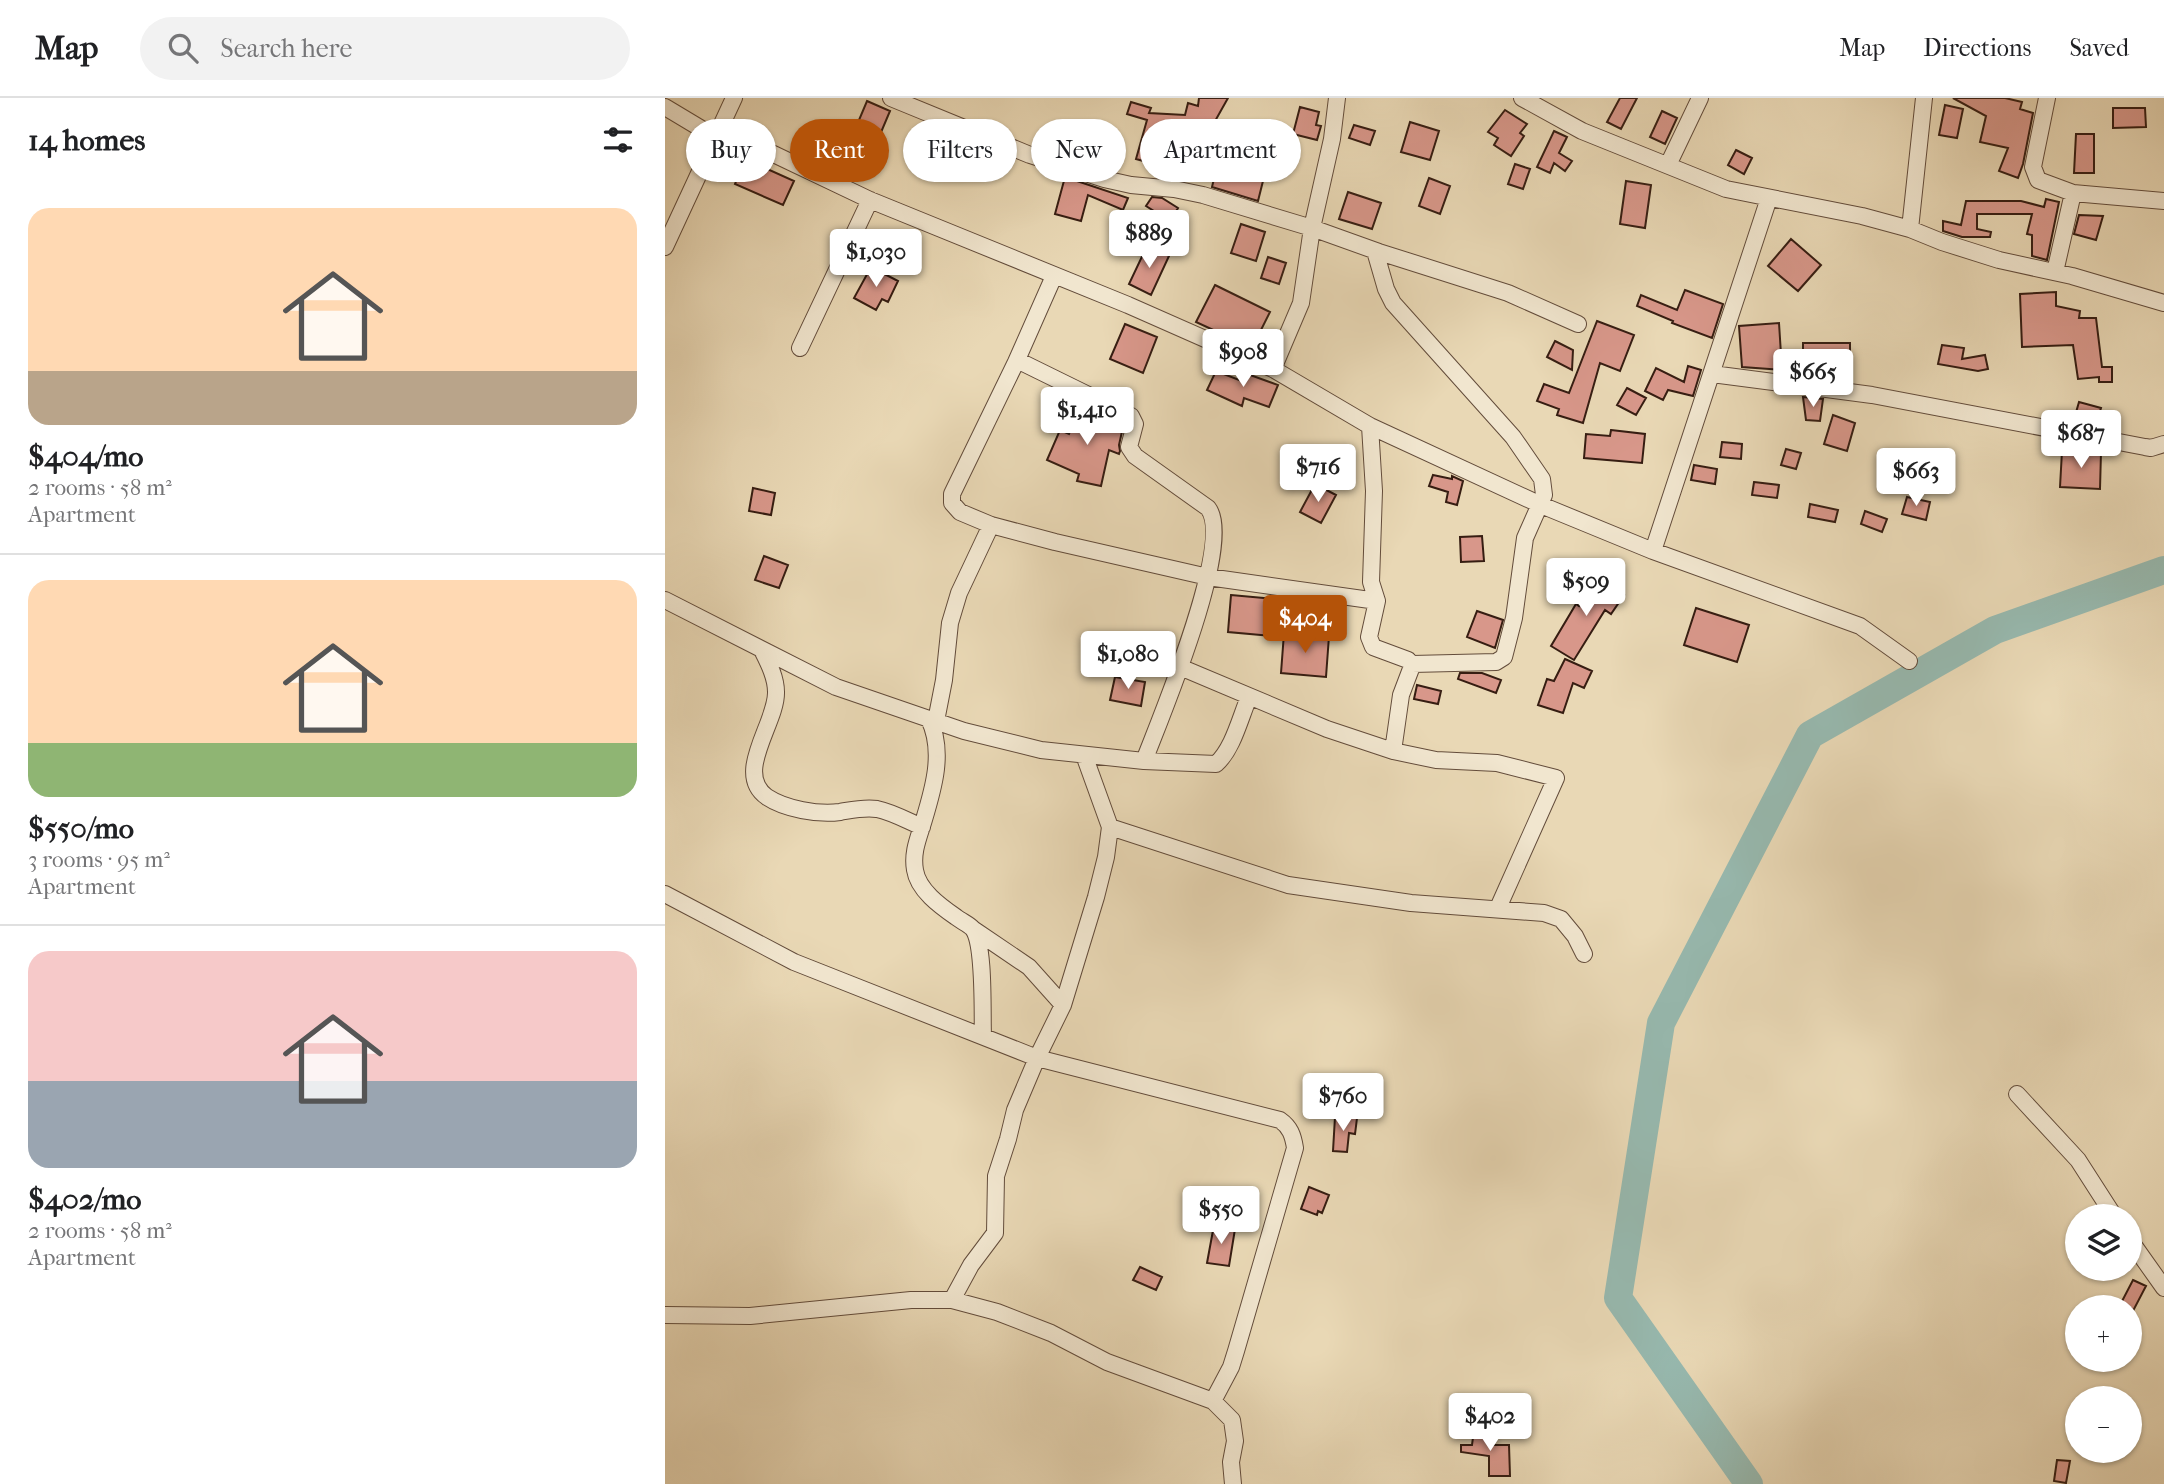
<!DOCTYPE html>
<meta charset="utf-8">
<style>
body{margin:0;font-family:"IM FELL French Canon",serif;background:#f2f2f2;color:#202124;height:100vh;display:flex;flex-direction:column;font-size:26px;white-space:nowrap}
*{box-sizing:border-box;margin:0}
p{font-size:23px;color:#757577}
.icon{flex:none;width:38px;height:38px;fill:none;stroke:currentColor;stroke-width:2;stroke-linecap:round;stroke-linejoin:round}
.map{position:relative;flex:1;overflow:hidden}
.side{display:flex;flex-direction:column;background:#fff;width:665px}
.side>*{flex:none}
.hud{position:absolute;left:21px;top:21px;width:665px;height:63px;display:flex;gap:14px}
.buttons{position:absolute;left:1400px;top:1106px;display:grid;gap:14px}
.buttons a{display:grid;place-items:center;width:77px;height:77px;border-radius:50%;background:#fff;box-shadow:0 2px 5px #0004;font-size:35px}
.price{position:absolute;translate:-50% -60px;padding:0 16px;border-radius:7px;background:#fff;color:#222;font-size:23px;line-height:46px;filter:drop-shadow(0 2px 4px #0008)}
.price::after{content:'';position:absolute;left:50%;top:42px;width:21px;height:16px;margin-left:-10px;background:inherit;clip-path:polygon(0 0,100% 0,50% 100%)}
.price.selected{background:#b45309;color:#fff}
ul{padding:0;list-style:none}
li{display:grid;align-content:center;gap:14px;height:371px;padding:0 28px}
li+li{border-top:2px solid #e0e0e0}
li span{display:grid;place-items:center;height:217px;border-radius:21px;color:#555}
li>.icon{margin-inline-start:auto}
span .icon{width:126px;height:126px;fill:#fffc;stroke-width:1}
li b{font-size:30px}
h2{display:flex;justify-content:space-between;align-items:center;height:84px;padding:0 28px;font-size:30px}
.chip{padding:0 24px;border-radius:32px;background:#fff;box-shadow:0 2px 5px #0004;font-size:24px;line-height:63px}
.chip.selected{background:#b45309;color:#fff}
header{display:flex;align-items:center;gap:42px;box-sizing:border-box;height:98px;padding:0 35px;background:#fff;border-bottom:2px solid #e0e0e0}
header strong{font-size:33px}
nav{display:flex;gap:38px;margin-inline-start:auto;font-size:24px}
.search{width:490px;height:63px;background:#f2f2f2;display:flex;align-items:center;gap:18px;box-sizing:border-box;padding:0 24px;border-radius:38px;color:#757577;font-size:26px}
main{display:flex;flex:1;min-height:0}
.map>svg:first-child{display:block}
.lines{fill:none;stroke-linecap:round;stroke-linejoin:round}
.river{stroke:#97b9af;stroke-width:28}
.building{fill:#d8978a;stroke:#361d12;stroke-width:2}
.minor-casing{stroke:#634c3b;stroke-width:18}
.minor{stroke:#f1e6cf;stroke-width:16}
</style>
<header>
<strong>Map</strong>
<div class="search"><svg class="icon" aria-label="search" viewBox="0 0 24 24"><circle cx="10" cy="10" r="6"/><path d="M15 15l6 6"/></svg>Search here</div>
<nav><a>Map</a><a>Directions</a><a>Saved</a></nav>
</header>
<main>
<section class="side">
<h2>14 homes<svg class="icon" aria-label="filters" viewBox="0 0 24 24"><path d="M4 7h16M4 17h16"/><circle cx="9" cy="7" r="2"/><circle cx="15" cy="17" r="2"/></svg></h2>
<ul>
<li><span style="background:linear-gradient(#ffd9b3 75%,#b9a48a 0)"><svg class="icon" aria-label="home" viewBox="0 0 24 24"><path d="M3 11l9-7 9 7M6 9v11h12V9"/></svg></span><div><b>$404/mo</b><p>2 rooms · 58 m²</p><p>Apartment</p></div></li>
<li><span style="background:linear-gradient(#ffd9b3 75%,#8fb573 0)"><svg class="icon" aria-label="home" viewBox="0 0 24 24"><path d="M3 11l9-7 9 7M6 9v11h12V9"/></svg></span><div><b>$550/mo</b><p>3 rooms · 95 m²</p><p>Apartment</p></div></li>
<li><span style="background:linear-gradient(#f6c9c9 60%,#9aa5b1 0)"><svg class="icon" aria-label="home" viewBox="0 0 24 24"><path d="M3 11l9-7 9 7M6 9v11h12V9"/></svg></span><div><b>$402/mo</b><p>2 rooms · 58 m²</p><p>Apartment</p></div></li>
</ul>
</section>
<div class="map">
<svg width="1499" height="1386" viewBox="0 0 1499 1386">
<rect width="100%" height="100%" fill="#e9d8b5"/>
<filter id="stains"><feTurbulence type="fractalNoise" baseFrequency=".00286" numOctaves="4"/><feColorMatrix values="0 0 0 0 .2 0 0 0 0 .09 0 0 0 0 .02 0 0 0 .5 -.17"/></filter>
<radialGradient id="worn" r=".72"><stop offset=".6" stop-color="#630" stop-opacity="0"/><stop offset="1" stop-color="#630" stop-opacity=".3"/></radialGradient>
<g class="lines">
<path class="river" d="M1084,1386L953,1200L996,925L1145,637L1330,532L1499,472"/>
</g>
<path class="building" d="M534,0H563L526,66L498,51L493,67L471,61L482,22L462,16L466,4L486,10L484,15L520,17L523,5L533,8Z
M955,0H972L956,31L942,24Z
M1288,0H1340L1357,4L1355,11L1368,15L1358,66L1353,80L1334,73L1343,50L1315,44L1321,18Z
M202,3L225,13L209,51L186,41Z
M1280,7L1298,11L1292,40L1274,37Z
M635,9L654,14L651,27L656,28L652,42L628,36Z
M1448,10H1480L1481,29L1448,30Z
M840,12L862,26L855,35L859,38L846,58L829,47L833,40L823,34Z
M997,13L1012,20L1000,46L985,39Z
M745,24L774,33L765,62L736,54Z
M689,27L710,33L705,47L684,40Z
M889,33L902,39L894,55L907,63L900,73L889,65L885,75L872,69Z
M1411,36H1429V75H1409Z
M1071,52L1087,60L1079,76L1063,67Z
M80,61L129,83L118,107L70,86Z
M850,66L865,71L858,91L843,86Z
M552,68L599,79L593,103L547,89Z
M400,79L463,100L458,112L423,97L416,123L390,116Z
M764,80L785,88L775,116L754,108Z
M961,83L986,87L980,130L955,126Z
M683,94L716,105L707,131L674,121Z
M487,99L497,100L513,110L505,123L481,108Z
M1381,101L1394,104L1382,162L1367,158V137L1362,136L1367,116H1312V131L1326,134L1325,139H1297L1278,133V123L1296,127L1301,103H1356L1379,109Z
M1414,117L1438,118L1431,142L1409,136Z
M576,126L600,134L591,163L566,155Z
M1126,141L1156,167L1133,193L1103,168Z
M482,148L504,158L486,197L464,186Z
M603,159L621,165L614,186L596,180Z
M206,169L233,183L223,204L217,201L211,212L189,200Z
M550,187L605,214L587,250L531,224Z
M1020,192L1058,206L1047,240L1007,225L1008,223L972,208L976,197L1012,212Z
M1391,194V208L1415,213L1414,220H1431L1437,269H1447V284H1434V279L1413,281L1408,247L1357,249L1355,196Z
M932,223L969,237L955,273L935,265L918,325L892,317L894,311L872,303L879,286L904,295Z
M1114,225L1117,272L1077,269L1074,228Z
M460,226L492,239L478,275L445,261Z
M890,243L908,252L907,272L882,259Z
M1138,245H1185V280L1138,277Z
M1277,247L1299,250L1297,261L1320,257L1323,271L1313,273L1273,266Z
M1023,268L1036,272L1028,298L1003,292L998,302L980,293L991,270L1019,284Z
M551,273L574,282L577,274L613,287L604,309L579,300L577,308L542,292Z
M962,290L981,300L971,317L952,307Z
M1138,299L1158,301L1155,323L1141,322Z
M1414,304L1436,310L1430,329L1408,325Z
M414,310L458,329L454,347L455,353L454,356L444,352L436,388L412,383L414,376L382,362L395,332L404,336Z
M1168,317L1190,325L1182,353L1159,346Z
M946,332L980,336L977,365L919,360L921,336L945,338Z
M1057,344L1077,346L1076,361L1055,359Z
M1121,351L1136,355L1131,371L1116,367Z
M1397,353L1436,354L1435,391L1395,389Z
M1029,367L1052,371L1050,386L1026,382Z
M768,377L787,381V378L798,383L792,407L781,404L783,394L764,388Z
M1089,384L1114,387L1112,400L1087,397Z
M650,386L671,397L656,425L635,414Z
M88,390L110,395L106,417L84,413Z
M1242,399L1265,404L1261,422L1237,416Z
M1145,406L1173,412L1170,424L1143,419Z
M1200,413L1222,421L1217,434L1196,426Z
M817,438L819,463L796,464L795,439Z
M99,458L123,467L114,490L90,482Z
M933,480L959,497L946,516L940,512L909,562L886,548L911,506L914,508Z
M566,497L610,501L607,538L563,534Z
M1031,510L1084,527L1072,564L1019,547Z
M812,513L838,522L830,550L802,539Z
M619,535L664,538L661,579L616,575Z
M900,561L927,573L919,590L908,585L898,615L873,607L882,581L889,583Z
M795,575H817L836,582L831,595L793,581Z
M450,579L480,584L476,608L445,602Z
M752,587L776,593L773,606L749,601Z
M670,1019L692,1020L690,1036L684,1035L682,1054L668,1053Z
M644,1089L664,1097L657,1115L653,1113L652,1117L636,1111Z
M549,1127L570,1131L564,1168L542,1165Z
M475,1169L497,1179L491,1192L468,1182Z
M1468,1182L1481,1188L1468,1213L1465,1209L1455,1207Z
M809,1332H825V1347H844L845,1378H824V1358L796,1354V1347H807Z
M1392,1362L1405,1363L1401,1385L1389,1383Z"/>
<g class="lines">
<g class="minor-casing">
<path id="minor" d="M226,0L365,57L439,81L466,87L509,91L538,97L647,130L714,154L843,195L913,226
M857,0L917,33L1061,91L1197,118L1245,131L1277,144L1334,162L1407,178L1499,205
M1382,0L1368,69L1373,82L1408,95L1499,103
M0,9L50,39
M54,30L205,102L463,207L608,271L705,328L876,407L988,453L1195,528L1244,563
M1003,67L1035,0
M1245,131L1259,0
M0,149L69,0
M710,153L721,191L728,205L848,339L877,381L879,397L860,440L849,520L839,559L831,564L747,566
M1390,174L1408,95
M389,178L351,264L287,396V405L295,414L326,427L390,444L543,479L712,503
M135,250L205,102
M352,262L466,318L470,326L464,349L470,358L543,410C570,444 495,621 479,663
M608,271L636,205L647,130L667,41L672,0
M1047,276L1207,297L1480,349L1486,350L1499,346
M705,328L709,393L706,484L712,503L704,539L708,549L743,562L747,568L736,597L728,653
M988,453L1104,100
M0,502L171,589L299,633L376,652L479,663L551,666C568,651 575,620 584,599
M98,554C104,566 111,580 111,594C112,625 68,675 102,699C120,711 153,717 175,714C187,712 199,709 212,711C227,714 243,723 257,729
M515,569L662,631L728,653L771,662L832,665L891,680L833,810
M264,621C280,654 268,692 258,725C253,741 247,755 250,772C253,792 275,808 291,819C296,823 305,827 308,831C320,847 317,916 318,938
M271,623L279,582L285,525L294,495L326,427
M445,729L623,787L746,805L879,815L896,821L910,838L919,856
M0,796L129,864L372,960L615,1022C625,1029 628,1037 630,1050L571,1253L566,1269L548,1303
M308,831L364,869L398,907
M1352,996L1413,1062L1449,1118
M1465,1142L1499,1190
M287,1202L306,1167L330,1135L331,1078L343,1041L350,1012L372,960L398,907L431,799L441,759L445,729L419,657
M0,1217L85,1218L246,1202H287L332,1214L386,1235L442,1264L548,1303L567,1322L570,1343L566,1364L568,1386"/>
</g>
<use href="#minor" class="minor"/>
</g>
<rect width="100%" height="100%" filter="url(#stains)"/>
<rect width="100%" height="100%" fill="url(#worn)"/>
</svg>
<div class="buttons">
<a><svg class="icon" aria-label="layers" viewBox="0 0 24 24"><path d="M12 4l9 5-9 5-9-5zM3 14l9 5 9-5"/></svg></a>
<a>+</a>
<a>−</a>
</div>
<b class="price" style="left:484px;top:172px">$889</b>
<b class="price" style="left:211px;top:191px">$1,030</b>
<b class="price" style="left:578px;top:291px">$908</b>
<b class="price" style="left:1148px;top:311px">$665</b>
<b class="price" style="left:422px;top:349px">$1,410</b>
<b class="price" style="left:1416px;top:372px">$687</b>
<b class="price" style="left:653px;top:406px">$716</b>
<b class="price" style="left:1251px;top:410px">$663</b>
<b class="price" style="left:921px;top:520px">$509</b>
<b class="price selected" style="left:640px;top:557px">$404</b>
<b class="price" style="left:463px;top:593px">$1,080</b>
<b class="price" style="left:678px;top:1035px">$760</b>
<b class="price" style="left:556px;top:1148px">$550</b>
<b class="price" style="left:825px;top:1355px">$402</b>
<div class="hud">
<a class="chip">Buy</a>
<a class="chip selected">Rent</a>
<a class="chip">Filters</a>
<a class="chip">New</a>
<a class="chip">Apartment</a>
</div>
</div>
</main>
